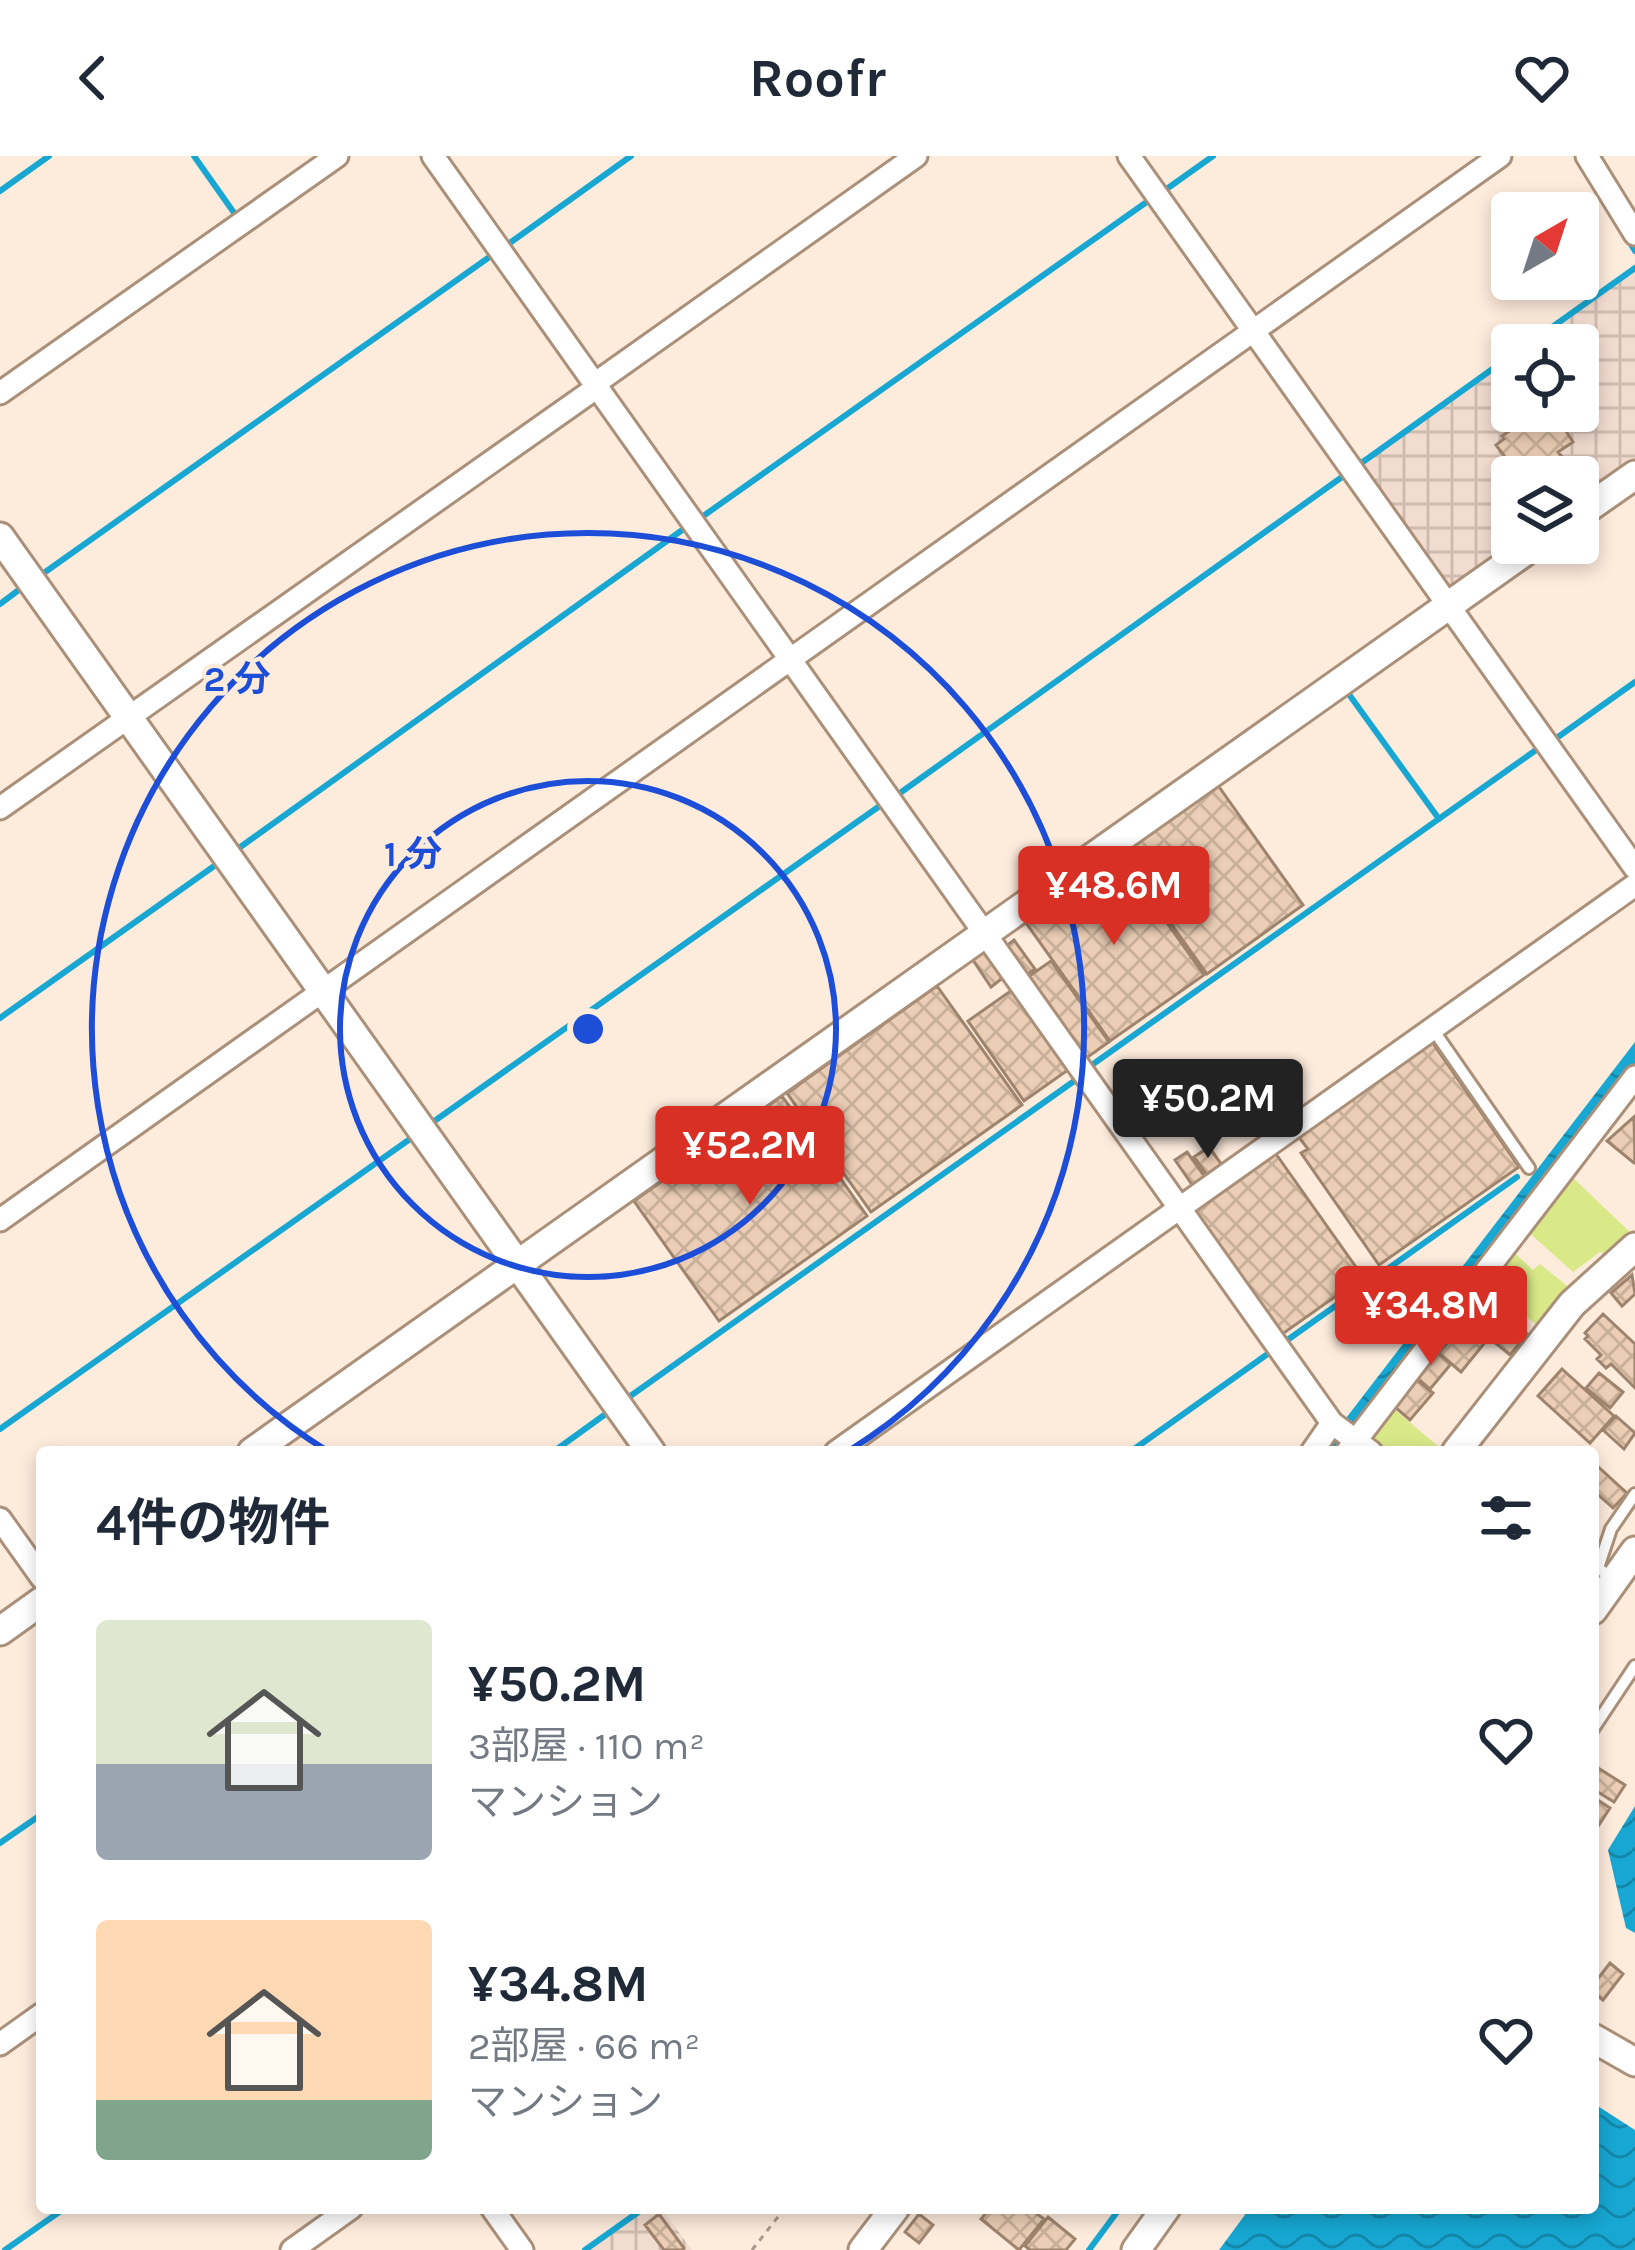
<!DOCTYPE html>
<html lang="ja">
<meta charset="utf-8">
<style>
body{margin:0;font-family:Karla,"Noto Sans JP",sans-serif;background:#f6f6f7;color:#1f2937;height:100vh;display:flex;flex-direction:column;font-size:45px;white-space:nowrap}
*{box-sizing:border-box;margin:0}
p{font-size:39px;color:#747a83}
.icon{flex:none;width:66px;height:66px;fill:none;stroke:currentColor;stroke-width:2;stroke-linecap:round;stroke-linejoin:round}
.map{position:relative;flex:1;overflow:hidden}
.panel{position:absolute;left:36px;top:1290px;width:1563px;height:768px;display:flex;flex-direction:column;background:#fff;border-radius:12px;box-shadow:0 6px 18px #0003}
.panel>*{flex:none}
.needle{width:78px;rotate:39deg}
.tools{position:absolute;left:1491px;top:36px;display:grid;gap:24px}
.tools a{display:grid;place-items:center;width:108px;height:108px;border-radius:12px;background:#fff;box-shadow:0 6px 18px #0003;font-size:60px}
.price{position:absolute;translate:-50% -102px;padding:0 27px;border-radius:12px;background:#d93025;color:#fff;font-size:39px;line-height:78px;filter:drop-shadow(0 3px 6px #0008)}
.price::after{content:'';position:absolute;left:50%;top:72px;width:36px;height:27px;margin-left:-18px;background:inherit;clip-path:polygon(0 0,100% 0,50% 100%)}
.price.selected{background:#222;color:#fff}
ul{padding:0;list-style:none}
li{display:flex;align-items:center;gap:36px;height:300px;padding:0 60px}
li span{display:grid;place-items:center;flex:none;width:336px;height:240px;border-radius:12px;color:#555}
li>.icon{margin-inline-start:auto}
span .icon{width:144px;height:144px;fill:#fffc;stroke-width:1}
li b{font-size:51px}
h2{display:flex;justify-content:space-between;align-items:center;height:144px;padding:0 60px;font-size:51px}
header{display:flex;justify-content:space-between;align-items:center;height:156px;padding:0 60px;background:#fff;font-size:54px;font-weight:700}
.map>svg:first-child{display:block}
.industrial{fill:url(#industrial-grid)}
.garden{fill:#d9e988}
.water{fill:url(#water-waves)}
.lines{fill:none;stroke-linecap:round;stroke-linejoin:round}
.stream{stroke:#17a7d2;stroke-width:6}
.building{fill:url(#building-cross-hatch);stroke:#9f846d;stroke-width:3}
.service-casing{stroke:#ab9079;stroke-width:16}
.minor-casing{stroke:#ab9079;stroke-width:27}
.tertiary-casing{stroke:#ab9079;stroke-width:33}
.path{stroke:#a8998d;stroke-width:3;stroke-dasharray:6 6;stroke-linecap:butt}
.service{stroke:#fff;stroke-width:10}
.minor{stroke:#fff;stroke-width:21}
.tertiary{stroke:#fff;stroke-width:27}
.ring{fill:none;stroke:#1d4ed8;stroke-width:6}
.centre{fill:#1d4ed8;stroke:#fdebdc;stroke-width:6}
.ring-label{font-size:36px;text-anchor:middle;font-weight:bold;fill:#1d4ed8;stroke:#fdebdc;stroke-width:9;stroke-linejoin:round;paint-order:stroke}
</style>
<header><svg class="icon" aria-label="back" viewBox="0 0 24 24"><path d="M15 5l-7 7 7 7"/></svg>Roofr<svg class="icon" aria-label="heart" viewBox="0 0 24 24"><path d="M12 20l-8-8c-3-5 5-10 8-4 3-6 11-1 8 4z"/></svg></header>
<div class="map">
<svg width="1635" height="2094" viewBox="0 0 1635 2094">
<defs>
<pattern id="industrial-grid" width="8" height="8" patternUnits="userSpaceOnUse" patternTransform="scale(3)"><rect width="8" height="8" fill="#f2dbcf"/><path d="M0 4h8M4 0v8" fill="none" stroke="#cfbbb0"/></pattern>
<pattern id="water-waves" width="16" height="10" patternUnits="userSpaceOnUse" patternTransform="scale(3)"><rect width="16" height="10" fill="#17a7d2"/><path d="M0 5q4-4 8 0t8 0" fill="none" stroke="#1487a9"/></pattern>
<pattern id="building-cross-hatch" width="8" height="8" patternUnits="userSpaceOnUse" patternTransform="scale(3)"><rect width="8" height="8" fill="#ebceb5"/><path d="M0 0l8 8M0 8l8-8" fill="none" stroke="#c9b09a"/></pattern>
</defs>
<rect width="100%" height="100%" fill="#fdebdc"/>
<path class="industrial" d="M1635,112V307L1578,347V321H1512V387H1522L1450,438L1357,310L1512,199V255H1578V189H1527Z
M644,2052H661L692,2094H585Z"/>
<path class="garden" d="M1570,1019L1632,1078L1608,1101L1600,1096L1573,1116L1525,1073Z
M1510,1093L1533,1114L1540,1108L1571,1133L1539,1171L1484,1124Z
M1388,1248L1445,1296H1383L1362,1280Z"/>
<path class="water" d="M1635,886V908L1337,1296H1320Z
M1635,1650V1777L1626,1772L1608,1694Z
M1593,1947L1635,1974V2094H1219L1250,2052H1593Z"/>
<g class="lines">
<path class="stream" d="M194,0L237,61
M1168,32L1213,0
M0,35L49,0
M1626,80L1635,95
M507,89L631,0
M1527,189L1635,112
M1360,308L1512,199
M699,363L1148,45
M41,419L488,102
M0,448L20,433
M1348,537L1439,663
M1558,581L1635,526
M900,637L1342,321
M239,692L685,372
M0,862L217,708
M1089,911L1536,594
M433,966L881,649
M1286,1185L1517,1021
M629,1241L1077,923
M0,1273L410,983
M553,1296L607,1257
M1130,1296L1269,1197
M0,1687L42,1658
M5,2094L65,2052
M585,2094L644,2052
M1089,2094L1120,2052"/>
</g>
<path class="building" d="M1539,255H1553L1573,286L1558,296L1563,302L1532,321L1528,316L1525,318L1513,302L1508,305L1496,289L1504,283L1502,280Z
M1217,628L1303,749L1207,818L1120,696Z
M1118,698L1204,819L1110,885L1024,764Z
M1014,784L1035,813L1026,819L1006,790Z
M985,795L1004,821L991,831L973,804Z
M1051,805L1109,886L1085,903L1028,821Z
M937,830L1022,949L871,1056L787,937Z
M1012,834L1068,914L1024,945L968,865Z
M1432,886L1519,1011L1379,1109L1301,997L1308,993L1298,980Z
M782,940L867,1060L719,1165L634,1045Z
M1634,961L1635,1007H1634L1607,985Z
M1209,991L1222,1009L1207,1019L1194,1001Z
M1187,996L1205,1021L1193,1030L1175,1004Z
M1276,998L1363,1121L1281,1179L1194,1055Z
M1632,1119L1635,1138L1622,1150L1611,1137Z
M1478,1137L1527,1178L1510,1199L1460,1158Z
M1603,1158L1635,1188V1232L1611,1208L1606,1212L1597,1203L1601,1199L1585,1183L1588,1180L1585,1177Z
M1466,1166L1487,1184L1461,1216L1439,1197Z
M1432,1192L1451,1208L1430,1233L1412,1217Z
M1562,1213L1614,1260L1590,1287L1538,1240Z
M1599,1217L1623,1236L1610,1252L1586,1232Z
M1411,1219L1433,1237L1410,1264L1389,1246Z
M1616,1260L1635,1277L1624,1293L1603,1274Z
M1593,1306L1627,1337L1613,1352L1593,1334Z
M1595,1610L1625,1629L1614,1646L1593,1633Z
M1593,1641L1610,1652L1599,1669L1593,1665Z
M1610,1807L1623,1818L1603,1844L1593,1836V1829Z
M990,2052H1029L1044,2063L1019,2094L981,2063Z
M659,2058L684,2092L682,2094H664L645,2069Z
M919,2058L933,2069L919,2087L905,2076Z
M1048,2061L1075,2083L1066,2094H1030L1025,2090Z"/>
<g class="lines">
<g class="service-casing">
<path id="service" d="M1432,872L1529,1012
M1612,1422L1598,1412L1611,1373L1635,1338
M1593,1573L1635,1510"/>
</g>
<g class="minor-casing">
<path id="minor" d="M433,0L1332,1267L1371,1296
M1129,0L1635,712
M1587,0L1635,78
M593,229L916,0
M0,237L337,0
M0,652L596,232
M0,1064L1500,0
M836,1296L1635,729
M1312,1296L1332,1267
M1347,1296L1635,921
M0,1363L42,1422
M0,1888L42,1858
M492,2052L522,2094
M292,2094L351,2052"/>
</g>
<g class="tertiary-casing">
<path id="tertiary" d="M1578,359L1635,319
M0,381L651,1296
M252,1296L1537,387
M1456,1296L1572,1148L1635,1091
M1593,1454L1635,1395
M0,1475L42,1445
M1593,1882L1635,1906
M863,2094L895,2052
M1136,2094L1166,2052"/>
</g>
<path class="path" d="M752,2094L785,2052"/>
<use href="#service" class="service"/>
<use href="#minor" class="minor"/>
<use href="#tertiary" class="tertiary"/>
</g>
<g class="ring">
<circle cx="588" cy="873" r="248"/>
<path d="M329 1296A496 496 0 1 1 847 1296"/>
</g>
<circle cx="588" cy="873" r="18" class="centre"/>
<g class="ring-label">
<text x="237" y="535">2 分</text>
<text x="413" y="710">1 分</text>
</g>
</svg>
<div class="tools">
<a><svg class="needle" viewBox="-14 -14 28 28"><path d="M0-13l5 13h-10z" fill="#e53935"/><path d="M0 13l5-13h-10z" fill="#747a83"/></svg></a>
<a><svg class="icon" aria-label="locate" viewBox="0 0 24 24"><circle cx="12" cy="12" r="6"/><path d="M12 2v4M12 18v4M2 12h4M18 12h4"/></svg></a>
<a><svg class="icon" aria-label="layers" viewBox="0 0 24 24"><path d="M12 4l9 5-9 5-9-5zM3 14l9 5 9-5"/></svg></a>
</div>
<b class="price" style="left:1114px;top:792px">¥48.6M</b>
<b class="price selected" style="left:1208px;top:1005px">¥50.2M</b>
<b class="price" style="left:750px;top:1052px">¥52.2M</b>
<b class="price" style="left:1431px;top:1212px">¥34.8M</b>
<section class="panel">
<h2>4件の物件<svg class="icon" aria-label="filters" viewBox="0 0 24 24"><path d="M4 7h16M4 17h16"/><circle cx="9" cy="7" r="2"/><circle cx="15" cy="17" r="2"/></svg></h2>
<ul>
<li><span style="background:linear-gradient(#dfe7d0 60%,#9aa5b1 0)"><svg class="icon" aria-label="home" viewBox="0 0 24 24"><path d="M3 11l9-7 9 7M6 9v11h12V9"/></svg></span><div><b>¥50.2M</b><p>3部屋 · 110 m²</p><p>マンション</p></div><svg class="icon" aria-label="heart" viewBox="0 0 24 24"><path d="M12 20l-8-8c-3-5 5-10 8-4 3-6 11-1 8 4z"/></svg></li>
<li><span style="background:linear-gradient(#ffd9b3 75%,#7fa58c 0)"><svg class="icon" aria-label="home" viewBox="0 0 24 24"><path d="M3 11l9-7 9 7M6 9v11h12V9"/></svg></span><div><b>¥34.8M</b><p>2部屋 · 66 m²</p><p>マンション</p></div><svg class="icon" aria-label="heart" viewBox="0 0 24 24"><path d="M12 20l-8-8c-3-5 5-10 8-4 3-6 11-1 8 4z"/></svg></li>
</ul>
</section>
</div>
